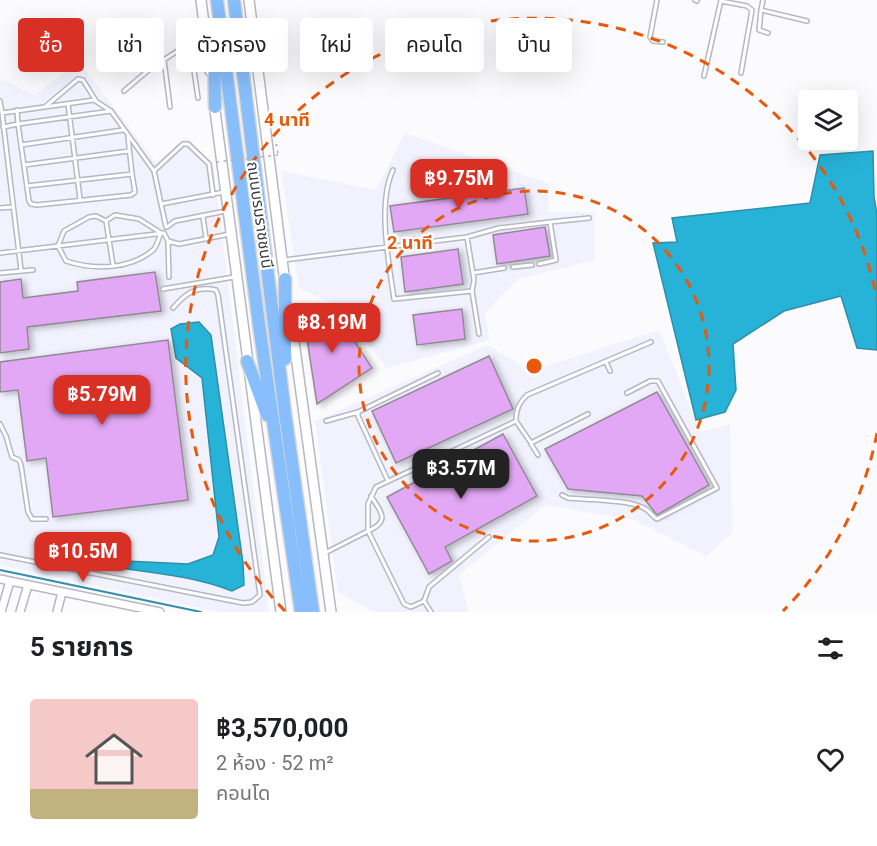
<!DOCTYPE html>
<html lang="th">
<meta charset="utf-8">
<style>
body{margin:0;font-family:Roboto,"Noto Sans Thai",sans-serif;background:#f2f2f2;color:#202124;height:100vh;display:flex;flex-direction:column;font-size:22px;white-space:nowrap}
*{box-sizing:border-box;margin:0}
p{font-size:20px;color:#757577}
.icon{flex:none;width:33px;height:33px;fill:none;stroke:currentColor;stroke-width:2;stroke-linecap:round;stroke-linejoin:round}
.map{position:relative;height:612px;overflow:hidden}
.details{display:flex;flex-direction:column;background:#fff;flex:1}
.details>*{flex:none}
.top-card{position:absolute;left:18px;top:18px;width:842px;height:54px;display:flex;gap:12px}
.buttons{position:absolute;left:798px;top:90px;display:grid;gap:12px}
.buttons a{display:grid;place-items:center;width:60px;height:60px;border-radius:6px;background:#fff;box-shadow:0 6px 24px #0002;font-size:30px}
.price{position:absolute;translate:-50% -51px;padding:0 14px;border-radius:12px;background:#d93025;color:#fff;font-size:20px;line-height:39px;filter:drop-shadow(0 2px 3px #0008)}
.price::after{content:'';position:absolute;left:50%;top:36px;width:18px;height:14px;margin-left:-9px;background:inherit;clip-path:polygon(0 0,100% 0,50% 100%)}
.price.active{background:#222;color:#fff}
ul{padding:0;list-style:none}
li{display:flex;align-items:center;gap:18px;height:150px;padding:0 30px}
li+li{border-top:2px solid #e0e0e0}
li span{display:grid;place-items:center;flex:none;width:168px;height:120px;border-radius:6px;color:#555}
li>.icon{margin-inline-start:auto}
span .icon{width:72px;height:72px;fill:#fffc;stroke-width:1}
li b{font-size:26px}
h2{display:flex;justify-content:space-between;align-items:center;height:72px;padding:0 30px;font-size:26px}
.pill{padding:0 21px;border-radius:6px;background:#fff;box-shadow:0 6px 24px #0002;font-size:21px;line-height:54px}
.pill.active{background:#d93025;color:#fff}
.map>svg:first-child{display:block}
.built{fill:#f1f2fe}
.water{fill:#27b3d8;stroke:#2d8fab;stroke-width:1.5}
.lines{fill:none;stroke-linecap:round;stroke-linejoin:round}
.stream{stroke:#2d8fab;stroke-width:2}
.building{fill:#e3a8f5;stroke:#918994;stroke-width:1.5;filter:url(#shadow)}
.lane-casing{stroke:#b7b7c4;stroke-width:6}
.street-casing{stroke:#b7b7c4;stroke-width:10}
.secondary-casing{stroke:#b7b7c4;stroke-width:12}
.highway-casing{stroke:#d8d8d9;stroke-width:15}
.path{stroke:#b1b1b5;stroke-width:1.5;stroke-dasharray:3 4.5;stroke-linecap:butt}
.lane{stroke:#fff;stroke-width:3}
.street{stroke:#fff;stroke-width:7}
.secondary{stroke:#fff;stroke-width:9}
.highway{stroke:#88befc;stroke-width:12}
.path-bridge{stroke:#b1b1b5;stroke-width:1.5;stroke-dasharray:3 4.5;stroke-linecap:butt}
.ring{fill:none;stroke:#e8590c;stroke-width:3;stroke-dasharray:10 8}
.labels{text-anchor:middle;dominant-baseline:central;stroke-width:4.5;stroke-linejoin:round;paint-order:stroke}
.street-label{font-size:16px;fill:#3c3c41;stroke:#fff}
.centre{fill:#e8590c;stroke:#fff;stroke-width:3}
.ring-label{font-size:18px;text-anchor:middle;font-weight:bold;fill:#e8590c;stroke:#fff;stroke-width:4.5;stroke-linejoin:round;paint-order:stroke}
</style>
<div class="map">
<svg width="877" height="612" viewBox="0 0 877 612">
<defs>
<filter id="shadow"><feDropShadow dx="3.5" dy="2" stdDeviation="3" flood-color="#0004"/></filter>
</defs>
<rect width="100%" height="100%" fill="#fbfbfe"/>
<path class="built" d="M79,62L156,162L187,137L213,164L269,612H218L0,565V78L34,95Z
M405,133L550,184L548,212H595V260L518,279L485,313L490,340L387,368L335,305L299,288L281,171L376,190Z
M659,330L700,432L730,424L732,533L706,556L634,520L545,505L459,575L469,612H374L338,592L315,421L488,345L531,371Z"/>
<path class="water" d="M873,151L874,197L877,214V350L857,348L841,296L784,311L733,344L736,390L725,412L696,420L653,243L677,242L672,218L810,203L820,155Z
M199,322L211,335L243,563L244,585L232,591C192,575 150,573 107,566L106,560L188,564L213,555L219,537L202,378L176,358L171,329L180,324Z"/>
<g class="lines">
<path class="stream" d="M0,570L201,612"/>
</g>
<path class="building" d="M524,188L528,214L394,232L390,206Z
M545,227L550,256L497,264L493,235Z
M458,249L463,284L405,292L401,257Z
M155,272L161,311L27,327L29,349L0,353V282L21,279L23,298L78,291L77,282Z
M462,309L465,339L417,345L413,315Z
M334,310L372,368L317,404L303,313Z
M168,340L188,500L53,517L46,458L27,461L18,390L0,392V362Z
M489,356L513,409L396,463L372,411Z
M657,392L709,485L657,515L642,496L568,489L545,449Z
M503,434L537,496L445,547L452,561L429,574L387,497Z"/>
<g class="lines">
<g class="lane-casing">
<path id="lane" d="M657,0L650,37L653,41L663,42
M695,0L697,1
M763,0L761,10L807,21
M721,1L747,6L752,10L741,73
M761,10L759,30L768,33
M164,60L170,107
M704,76L721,0
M124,91L151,68L190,43
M198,98L190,43L203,32
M0,101L2,113L94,100L111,111L154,171L166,227
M68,104L80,199
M46,106L78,79L83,80L96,101
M111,111L18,124L29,201L31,204L37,205L131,195L135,192L132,174
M2,113L21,270
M3,127L18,124L17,110
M21,145L123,130
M24,165L129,151
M393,170C377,204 389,263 394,299L472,291L474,280L467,237
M154,171L183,144H188L209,164L213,195
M27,186L132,174L128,137
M161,204L224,192
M0,208L13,207
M115,215L139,219L161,233C158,239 157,247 153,250C130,270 93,270 66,261L58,246L64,231L89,217L96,216L106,221Z
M203,217L206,238
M106,221L113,265
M167,227L175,221L226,211
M164,233L168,241L179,244L230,234
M168,241L169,277
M0,253L164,233
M284,260L467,237L499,228L550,222
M539,264L556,260L550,222L589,218
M513,267L532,265
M0,273L33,270
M473,273L504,268
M163,289L234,277
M472,291L479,334
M606,362L610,371
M326,421L358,412
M516,421C516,409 519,403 527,395L651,342
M0,424L6,436L12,457L19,460L21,465L28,512L32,519H46
M531,444L538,455
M388,481L358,416V412L438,373
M562,495L568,498C587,500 632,499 647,510C651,513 653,517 657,519L717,488L658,381H650L627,393
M371,496C381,512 391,521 368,531L404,604L411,607L424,601L431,612
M325,553L368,531V504L376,487L516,421L531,443L588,414
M0,555L243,603L252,602L260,595L218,295L216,290C196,285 185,294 173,308
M424,601L429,587L489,537"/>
</g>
<g class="street-casing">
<path id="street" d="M0,579L160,612
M1,612L10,581
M20,612L28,585
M57,612L62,592"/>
</g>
<g class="secondary-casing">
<path id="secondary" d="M201,0L210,71
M249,0L285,283
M214,103L281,612
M290,312L331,612"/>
</g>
<g class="highway-casing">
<path id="highway" d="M217,0L259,325L301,612
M234,0L285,413L313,612
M214,30L215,107
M285,279V359
M247,361L267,415"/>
</g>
<path class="path" d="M275,145H277L278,155"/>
<use href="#lane" class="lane"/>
<use href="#street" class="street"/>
<use href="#secondary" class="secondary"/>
<use href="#highway" class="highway"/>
<path class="path-bridge" d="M216,162L278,155"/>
</g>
<g class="ring">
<circle cx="534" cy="366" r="175"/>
<path d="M877 433A349 349 0 0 1 783 611M285 611A349 349 0 1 1 877 299"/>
</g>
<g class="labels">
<g class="street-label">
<text transform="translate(260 215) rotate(82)">ถนนบรมราชชนนี</text>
</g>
</g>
<circle cx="534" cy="366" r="9" class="centre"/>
<g class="ring-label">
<text x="287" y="126">4 นาที</text>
<text x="410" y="249">2 นาที</text>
</g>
</svg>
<div class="buttons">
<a><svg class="icon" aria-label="layers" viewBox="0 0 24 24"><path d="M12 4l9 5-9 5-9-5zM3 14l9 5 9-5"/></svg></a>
</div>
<b class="price" style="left:459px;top:210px">฿9.75M</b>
<b class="price" style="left:332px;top:354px">฿8.19M</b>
<b class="price" style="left:102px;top:426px">฿5.79M</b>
<b class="price active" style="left:461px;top:500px">฿3.57M</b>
<b class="price" style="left:83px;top:583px">฿10.5M</b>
<div class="top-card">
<a class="pill active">ซื้อ</a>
<a class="pill">เช่า</a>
<a class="pill">ตัวกรอง</a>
<a class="pill">ใหม่</a>
<a class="pill">คอนโด</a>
<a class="pill">บ้าน</a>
</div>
</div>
<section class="details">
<h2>5 รายการ<svg class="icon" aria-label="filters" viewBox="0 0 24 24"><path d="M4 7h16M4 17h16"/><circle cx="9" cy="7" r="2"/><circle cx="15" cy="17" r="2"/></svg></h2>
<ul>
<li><span style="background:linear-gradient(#f6c9c9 75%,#c2b280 0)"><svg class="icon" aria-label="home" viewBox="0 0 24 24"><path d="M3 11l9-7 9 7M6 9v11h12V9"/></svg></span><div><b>฿3,570,000</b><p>2 ห้อง · 52 m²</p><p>คอนโด</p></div><svg class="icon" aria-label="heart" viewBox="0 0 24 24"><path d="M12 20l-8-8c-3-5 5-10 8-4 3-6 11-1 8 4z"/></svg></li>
</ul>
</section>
